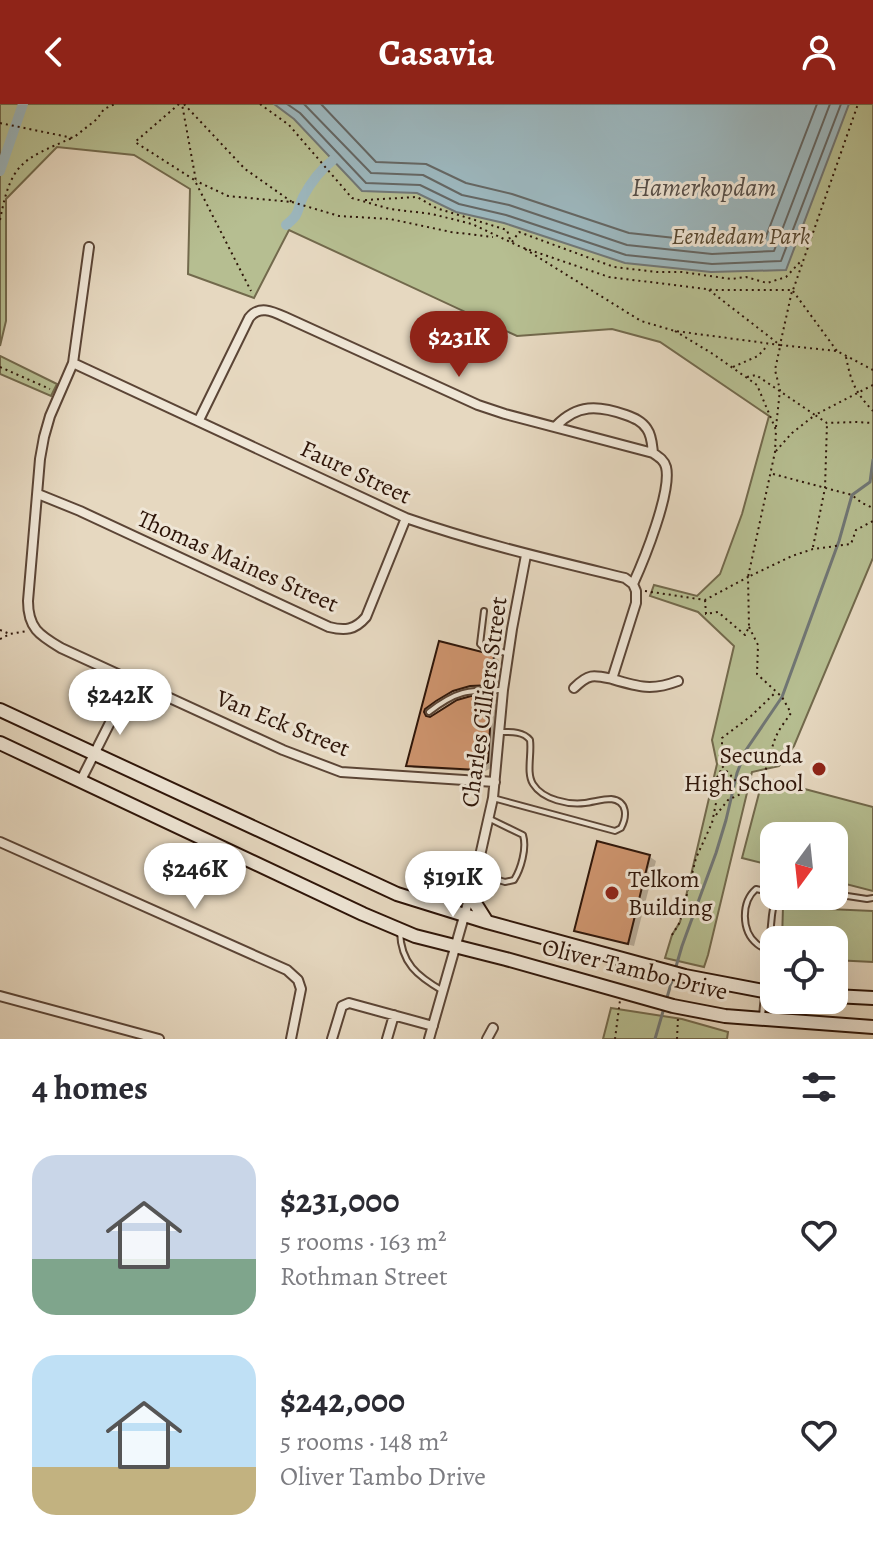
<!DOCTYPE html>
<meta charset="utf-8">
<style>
body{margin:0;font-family:Alegreya,serif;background:#f2f2f3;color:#2b2b33;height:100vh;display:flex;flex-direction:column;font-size:30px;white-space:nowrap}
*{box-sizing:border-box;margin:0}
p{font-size:26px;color:#7c7c81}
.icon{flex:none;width:44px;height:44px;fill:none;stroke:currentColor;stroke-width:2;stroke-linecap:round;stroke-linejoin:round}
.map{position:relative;height:935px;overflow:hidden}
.side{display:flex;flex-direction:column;background:#fff;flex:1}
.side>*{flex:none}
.needle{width:52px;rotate:195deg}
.tools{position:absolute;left:760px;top:718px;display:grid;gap:16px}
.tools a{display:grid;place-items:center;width:88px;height:88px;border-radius:16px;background:#fff;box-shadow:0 8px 32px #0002;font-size:40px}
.price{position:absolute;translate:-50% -68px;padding:0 18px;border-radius:28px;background:#fff;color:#222;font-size:26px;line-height:52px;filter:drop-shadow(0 2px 4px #0008)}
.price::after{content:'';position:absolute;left:50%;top:48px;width:24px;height:18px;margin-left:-12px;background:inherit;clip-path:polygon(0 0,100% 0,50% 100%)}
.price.on{background:#8f2418;color:#fff}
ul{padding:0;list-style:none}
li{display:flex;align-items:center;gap:24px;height:200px;padding:0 32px}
li span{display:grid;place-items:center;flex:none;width:224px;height:160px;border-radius:24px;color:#555}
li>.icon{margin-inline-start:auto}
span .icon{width:96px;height:96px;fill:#fffc;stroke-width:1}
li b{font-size:34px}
h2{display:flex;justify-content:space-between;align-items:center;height:96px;padding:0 32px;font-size:34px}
header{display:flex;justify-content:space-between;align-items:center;height:104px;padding:0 32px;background:#8f2418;color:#fff;font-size:36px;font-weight:700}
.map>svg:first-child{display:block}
.green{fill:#b6be91;stroke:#72694c;stroke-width:2}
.water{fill:#9cb7be;stroke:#707675;stroke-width:2}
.shadow{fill:#0003;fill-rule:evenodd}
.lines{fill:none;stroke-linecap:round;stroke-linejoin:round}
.shore{stroke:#646663;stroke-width:2}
.stream{stroke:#707675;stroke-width:3}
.canal{stroke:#9cb7be;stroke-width:10}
.building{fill:#cf956f;stroke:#2d1408;stroke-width:2}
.lane-casing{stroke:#5b4536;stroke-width:8}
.street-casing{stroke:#5b4536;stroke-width:12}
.secondary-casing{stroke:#2d1408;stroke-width:16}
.path{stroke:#2d1408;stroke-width:2;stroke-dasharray:2 4;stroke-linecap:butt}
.lane{stroke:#efe6d6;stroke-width:4}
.street{stroke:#efe6d6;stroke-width:8}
.secondary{stroke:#efe6d6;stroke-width:12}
.poi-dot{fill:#8f2418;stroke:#efe6d6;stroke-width:3}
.labels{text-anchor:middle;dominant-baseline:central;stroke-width:6;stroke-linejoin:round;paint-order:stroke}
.park-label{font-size:24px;font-style:italic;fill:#564731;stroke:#efe6d6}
.street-label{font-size:24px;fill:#2d1408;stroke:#efe6d6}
.poi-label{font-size:24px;fill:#2d1408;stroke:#efe6d6;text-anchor:end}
.water-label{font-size:26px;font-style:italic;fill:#544d48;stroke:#efe6d6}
</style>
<header><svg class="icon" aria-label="back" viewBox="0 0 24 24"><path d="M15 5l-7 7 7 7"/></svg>Casavia<svg class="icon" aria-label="person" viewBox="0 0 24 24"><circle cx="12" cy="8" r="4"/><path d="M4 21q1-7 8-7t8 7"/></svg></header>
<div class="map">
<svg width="873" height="935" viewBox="0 0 873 935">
<rect width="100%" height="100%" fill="#e6d8c0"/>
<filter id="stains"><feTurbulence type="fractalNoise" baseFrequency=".0025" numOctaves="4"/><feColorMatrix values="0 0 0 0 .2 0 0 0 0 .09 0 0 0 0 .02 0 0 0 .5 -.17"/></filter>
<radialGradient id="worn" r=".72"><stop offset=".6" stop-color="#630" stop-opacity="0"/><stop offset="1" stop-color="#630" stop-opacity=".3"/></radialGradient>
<path class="green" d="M0,0H873V454L794,642L779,662L752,668L708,851L704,863L665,854L672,831L680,818L717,660L712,636L734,542L698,508L650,492L654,481L697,492L720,470L742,410L769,312L660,238L612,225L517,232L289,126L254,194L188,170L190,85L134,51L57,43L6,95V217L0,242Z
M0,252L57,280L51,292L0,270Z
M763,674L873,703V787L834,777V732H774V762L742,754Z
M783,803L873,807V858L834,856V836H782Z
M611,904L682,915L728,928L727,935H603Z"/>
<path class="water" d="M274,0H849L786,166L711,168L625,159L504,119L456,108L417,89L362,87L294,15Z"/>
<path class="shadow" d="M441,540L493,553L499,556L498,584L477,585L459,590L432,607L426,618L491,593L497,597L494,662L484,668L414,664L408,661ZM460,580L462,584L429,605V600Z
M598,739L650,753L656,757L634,842L583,829Z"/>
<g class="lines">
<path class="shore" d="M287,0L300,9L366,79L420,81L459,100L506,111L626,151L712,160L781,157L841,0
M304,0L371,69L423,71L462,91L509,101L627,141L712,150L774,147L830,0
M321,0L376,58L426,60L466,79L512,90L629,129L712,138L765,135L817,0"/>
<path class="stream" d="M675,866L682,842L716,749L726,716L737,669L746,646L782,593L839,437L852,391L870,378L873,356
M666,897L673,873
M655,935L664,904"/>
<path class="canal" d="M0,67L23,0
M286,121C301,109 296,108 303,93C311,78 320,66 333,56"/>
</g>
<path class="building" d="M439,537L494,551L492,581L470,582L453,587L436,597L425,605L424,608L426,612L430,613L457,596L471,592L492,591L488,658L478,666L406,662Z
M597,737L650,751L628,840L574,827Z"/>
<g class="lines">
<g class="lane-casing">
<path id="lane" d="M484,507L480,540L483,543L506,549
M429,608C456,587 467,586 501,586
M493,694L615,727L621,724C627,713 628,697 611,695C603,695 593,698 585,699C569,701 543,696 533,680C526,669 532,650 530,636C523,627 510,628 499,628
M476,769L505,778L514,776C521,765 527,744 523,731L488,714
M834,790L867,795L873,794
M400,828C401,859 417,872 443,887
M769,847C765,844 760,843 757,840C741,827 741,798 756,785L774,789
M762,912L772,811L775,792"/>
</g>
<g class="street-casing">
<path id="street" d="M89,143L73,259L50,312L44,333L40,355L28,497C28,524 39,531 61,544L283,646L341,668L495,678
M73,259L406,414C478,439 551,456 625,474L633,480
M199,316L249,214C259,201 272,207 285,213L478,301L505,310L653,349C659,353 664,356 666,363C672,387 644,456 633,480
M556,322C577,300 598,301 626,311C634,314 642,317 647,325C652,332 652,341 653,349
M38,390L80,407L329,523C345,527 355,526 366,513L406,414
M612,575C639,583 652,587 678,577
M574,584C589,569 594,571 612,575L636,499V487L633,480
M81,676L132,575
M0,738L287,866L298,876L301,885L291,935
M0,892L159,935
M332,935L342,902L349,899L433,922
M387,935L394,911
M429,935L475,774L493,694L503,586L512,525L526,451
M487,935L493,924"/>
</g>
<g class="secondary-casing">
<path id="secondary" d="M0,606L397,790L487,818L685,872L774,889
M0,639L363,810L415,832L506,855L673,902L725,912L873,923
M475,778V799L487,818
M438,799L450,797L473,782
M834,892L873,894"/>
</g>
<path class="path" d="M179,0L135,38L196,77L182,0
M184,0L245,65L292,98L228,92L196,77
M260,0L289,21L352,94L390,105L432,110L472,120L521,143L609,173L714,186H793L858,0
M0,19L73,34L97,15L104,5L115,0
M196,79L251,187
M365,96L417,93L436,104L507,126L511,139
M292,98L339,112L390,115L451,128L493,133
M0,116C11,59 21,56 72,34
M512,138L519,128L614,163L657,168H682L731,175L746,173L767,179L786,173L801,157
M525,145L641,217L675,227L780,241L792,187
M709,186L780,241L837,247L873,266
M793,187L837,247
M675,227L713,250L757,281L776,326L775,348L748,473L792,452L813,445L851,440L856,426L873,417
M846,253C851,278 855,288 873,307
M0,263L50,285
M733,263L758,252L768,241
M747,273L756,271L815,311L792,329L776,347
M873,281L815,311L827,319L856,318L873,319
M776,323L780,286L775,266L780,243
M773,370L852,391L862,399L873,404
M813,443L825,384L827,319
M645,487L705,496L748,473L749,523L745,531L718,508L706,510L705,496
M749,523L758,541L757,570L782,593L791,609C785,618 777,627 774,638C767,656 767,680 746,688L722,662V634L751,612L776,588
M0,526L10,530
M0,535L10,530L27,527
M716,711L728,696L745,688
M672,831L680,818L696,754L712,719L716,699L711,685L722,664
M615,935L620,896
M677,935L678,913"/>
<use href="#lane" class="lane"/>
<use href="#street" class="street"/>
<use href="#secondary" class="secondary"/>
</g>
<g class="poi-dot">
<circle cx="819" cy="665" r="8"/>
<circle cx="612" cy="789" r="8"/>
</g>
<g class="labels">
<g class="park-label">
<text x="741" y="132">Eendedam Park</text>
</g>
<g class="street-label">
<text transform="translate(356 368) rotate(25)">Faure Street</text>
<text transform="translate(238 457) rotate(24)">Thomas Maines Street</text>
<text transform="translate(484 598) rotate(-82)">Charles Cilliers Street</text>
<text transform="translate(283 619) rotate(22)">Van Eck Street</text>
<text transform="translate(635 865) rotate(14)">Oliver Tambo Drive</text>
</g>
<g class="poi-label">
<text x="803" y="651">Secunda<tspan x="803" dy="28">High School</tspan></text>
<text x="628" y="775" text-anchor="start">Telkom<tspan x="628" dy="28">Building</tspan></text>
</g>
<g class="water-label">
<text x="704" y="83">Hamerkopdam</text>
</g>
</g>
<rect width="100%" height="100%" filter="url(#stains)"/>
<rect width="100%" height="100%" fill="url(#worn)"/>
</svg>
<div class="tools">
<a><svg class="needle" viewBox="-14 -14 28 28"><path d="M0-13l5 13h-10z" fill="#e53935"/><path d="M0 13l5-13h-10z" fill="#7c7c81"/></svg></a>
<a><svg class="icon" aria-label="locate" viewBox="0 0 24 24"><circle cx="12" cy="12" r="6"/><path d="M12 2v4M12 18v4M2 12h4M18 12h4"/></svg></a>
</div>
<b class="price on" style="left:459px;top:275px">$231K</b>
<b class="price" style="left:120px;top:633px">$242K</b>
<b class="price" style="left:195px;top:807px">$246K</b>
<b class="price" style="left:453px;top:815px">$191K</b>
</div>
<section class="side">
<h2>4 homes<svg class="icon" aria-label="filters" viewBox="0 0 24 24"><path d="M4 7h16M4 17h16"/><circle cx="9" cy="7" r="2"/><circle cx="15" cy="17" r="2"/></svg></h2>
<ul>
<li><span style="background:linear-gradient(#c9d6e8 65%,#7fa58c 0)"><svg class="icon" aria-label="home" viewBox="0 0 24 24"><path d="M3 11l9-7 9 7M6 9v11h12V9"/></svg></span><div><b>$231,000</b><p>5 rooms · 163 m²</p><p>Rothman Street</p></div><svg class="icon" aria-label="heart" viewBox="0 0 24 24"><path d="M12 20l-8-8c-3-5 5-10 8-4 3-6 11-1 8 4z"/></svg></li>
<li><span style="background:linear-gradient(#bfe0f5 70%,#c2b280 0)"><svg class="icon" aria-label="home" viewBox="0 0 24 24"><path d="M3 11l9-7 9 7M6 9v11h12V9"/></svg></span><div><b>$242,000</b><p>5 rooms · 148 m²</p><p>Oliver Tambo Drive</p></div><svg class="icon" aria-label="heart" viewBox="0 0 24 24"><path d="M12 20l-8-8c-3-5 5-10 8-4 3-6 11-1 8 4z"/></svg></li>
</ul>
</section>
